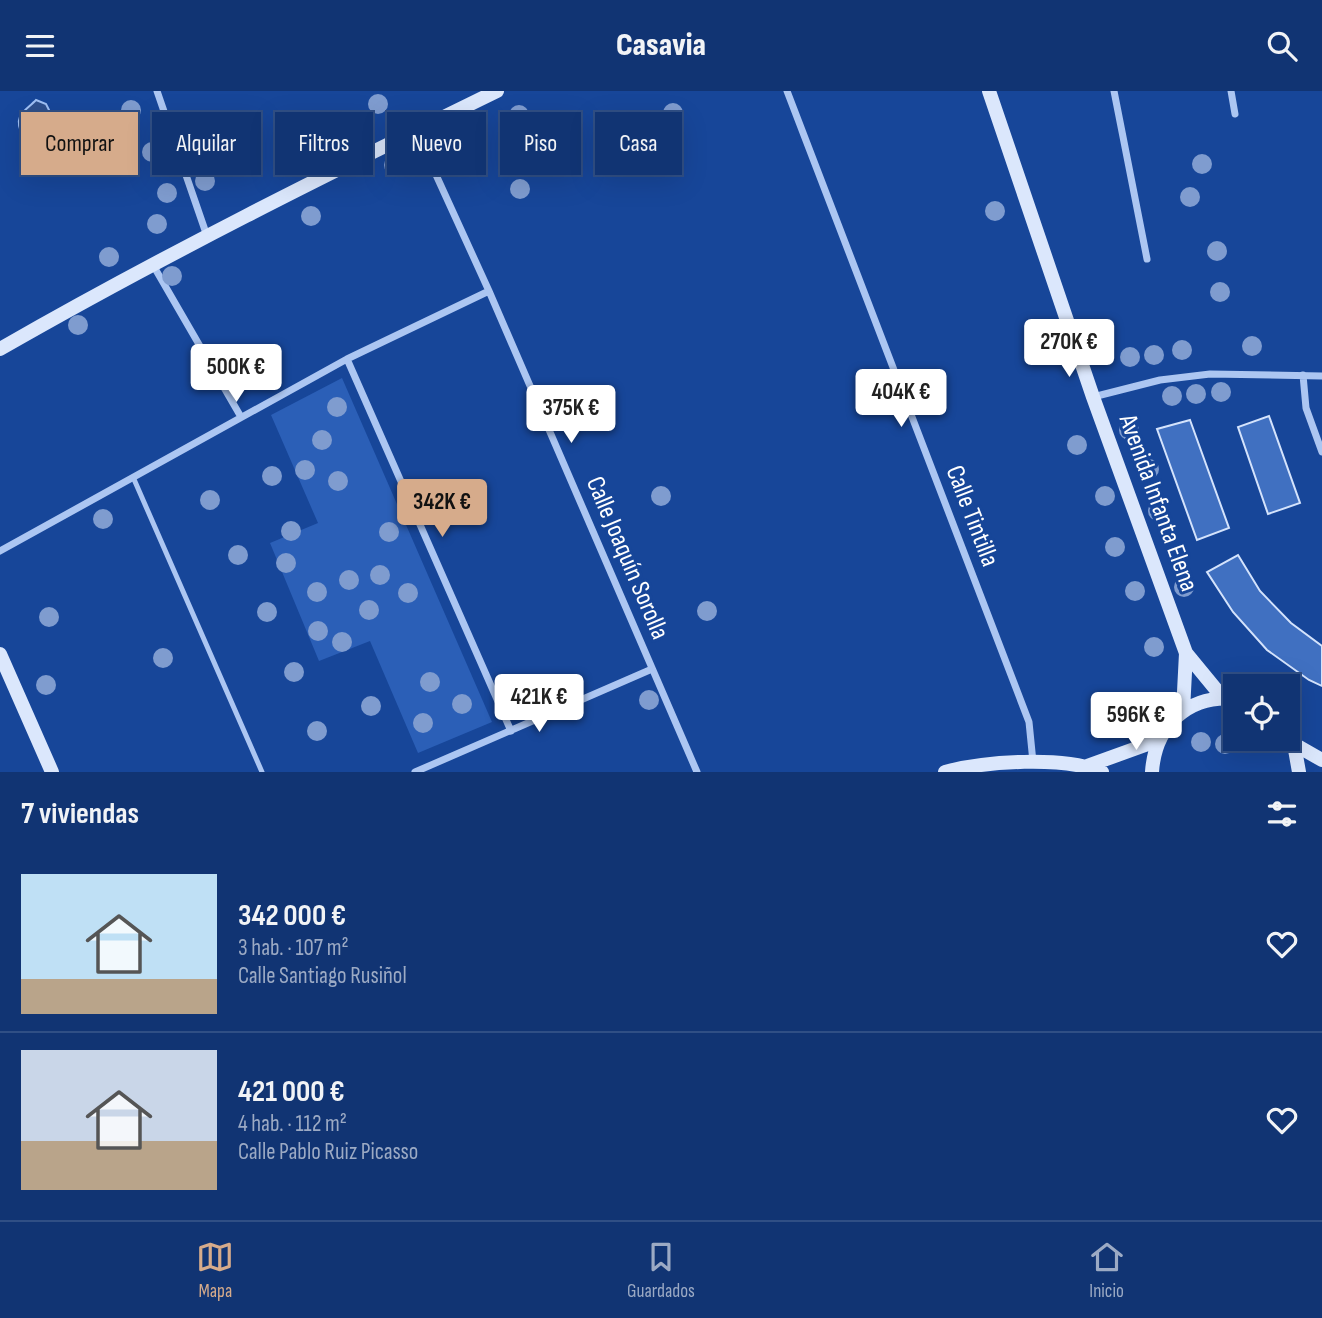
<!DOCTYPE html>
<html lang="es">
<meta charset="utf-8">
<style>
body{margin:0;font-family:"Sofia Sans Condensed",sans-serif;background:#1a3c78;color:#f1f3f6;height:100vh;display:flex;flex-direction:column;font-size:26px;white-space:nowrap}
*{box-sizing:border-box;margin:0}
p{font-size:23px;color:#9caac4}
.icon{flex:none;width:38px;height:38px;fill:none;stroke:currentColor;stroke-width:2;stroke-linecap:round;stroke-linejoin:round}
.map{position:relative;height:681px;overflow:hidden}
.details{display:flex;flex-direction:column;background:#113473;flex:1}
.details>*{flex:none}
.hud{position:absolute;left:21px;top:21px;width:700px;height:63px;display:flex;gap:14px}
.buttons{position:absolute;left:1223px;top:583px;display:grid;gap:14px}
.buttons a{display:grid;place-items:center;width:77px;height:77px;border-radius:0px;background:#113473;box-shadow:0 7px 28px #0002,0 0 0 2px #304f85;font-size:35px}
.price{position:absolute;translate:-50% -60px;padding:0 16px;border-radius:7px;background:#fff;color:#222;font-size:23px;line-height:46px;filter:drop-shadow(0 2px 4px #0008)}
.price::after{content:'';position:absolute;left:50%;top:42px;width:21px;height:16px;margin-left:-10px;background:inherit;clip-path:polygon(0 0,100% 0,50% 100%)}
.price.active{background:#d6ab8b;color:#111}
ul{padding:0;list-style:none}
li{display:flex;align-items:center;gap:21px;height:175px;padding:0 21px}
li+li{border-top:2px solid #304f85}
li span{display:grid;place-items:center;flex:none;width:196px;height:140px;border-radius:0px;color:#555}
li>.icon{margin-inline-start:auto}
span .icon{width:84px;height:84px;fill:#fffc;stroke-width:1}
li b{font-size:30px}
h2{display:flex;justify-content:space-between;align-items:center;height:84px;padding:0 21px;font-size:30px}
.chip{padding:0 24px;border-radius:0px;background:#113473;box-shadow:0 7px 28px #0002,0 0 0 2px #304f85;font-size:24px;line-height:63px}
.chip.active{background:#d6ab8b;color:#111}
header{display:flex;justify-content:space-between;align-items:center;height:91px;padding:0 21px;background:#113473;font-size:32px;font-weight:800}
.dock{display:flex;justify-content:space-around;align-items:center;height:98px;border-top:2px solid #304f85;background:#113473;font-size:19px;color:#9caac4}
.dock a{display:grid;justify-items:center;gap:4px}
.dock .active{color:#d6ab8b}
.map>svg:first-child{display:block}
.green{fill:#2b5fb7}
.water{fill:#2e508e;stroke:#9fc0f4;stroke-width:2}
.building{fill:#4070c1;stroke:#d4e3fc;stroke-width:2}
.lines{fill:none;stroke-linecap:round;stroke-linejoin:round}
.lane{stroke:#acc6f2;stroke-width:5}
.street{stroke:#acc6f2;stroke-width:7}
.secondary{stroke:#dbe7fc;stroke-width:14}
.tree{fill:#7f9ccf}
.labels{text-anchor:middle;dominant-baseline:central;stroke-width:6;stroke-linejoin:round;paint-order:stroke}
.street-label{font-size:26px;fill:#fff;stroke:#174699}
</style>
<header><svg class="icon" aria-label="menu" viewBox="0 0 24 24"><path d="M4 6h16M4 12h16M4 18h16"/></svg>Casavia<svg class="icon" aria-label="search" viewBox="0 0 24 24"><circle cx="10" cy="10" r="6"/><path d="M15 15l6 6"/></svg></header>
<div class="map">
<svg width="1322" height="681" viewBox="0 0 1322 681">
<rect width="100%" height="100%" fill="#174699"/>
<path class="green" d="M342,287L492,631L418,662L370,550L319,570L270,452L318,432L271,324Z"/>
<path class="water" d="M36,9L46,13L50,21L43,32V51L39,54L31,55C23,48 14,32 22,22C26,18 32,13 36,9Z"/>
<path class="building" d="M1269,325L1300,412L1268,423L1238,336Z
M1190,329L1229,437L1197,449L1157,338Z
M1238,464L1260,500L1291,532L1322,555V595L1309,589L1267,559L1233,521L1207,481Z"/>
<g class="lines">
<path class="lane" d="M133,386L262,681"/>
<path class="street" d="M157,0L207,145
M787,0L1029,631L1033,671
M1114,0L1147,168
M1231,0L1235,23
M416,40L489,200L697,681
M153,174L241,326
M347,268L511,640
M1303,284L1306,317L1322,361
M1093,306L1160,289L1210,283L1322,285
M0,460L347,268L489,200
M415,681L652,578"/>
<path class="secondary" d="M989,0L1093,306L1186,562L1223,607
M0,258C162,165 329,82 497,0
M0,563L52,681
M1183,620L1186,562
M1288,642L1294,653L1299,681
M1294,653L1322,669
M1087,675L1159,649
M945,681C986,670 1063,665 1102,681
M1152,681C1155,635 1188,603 1236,608"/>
</g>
<g class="tree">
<circle cx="378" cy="13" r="10"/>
<circle cx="131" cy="19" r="10"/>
<circle cx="673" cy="22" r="10"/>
<circle cx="519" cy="24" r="10"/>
<circle cx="476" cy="32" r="10"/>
<circle cx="189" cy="54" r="10"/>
<circle cx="152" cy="61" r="10"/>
<circle cx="1202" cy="73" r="10"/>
<circle cx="394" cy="74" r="10"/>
<circle cx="205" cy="90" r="10"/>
<circle cx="520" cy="98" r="10"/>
<circle cx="167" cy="102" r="10"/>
<circle cx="1190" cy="106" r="10"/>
<circle cx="995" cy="120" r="10"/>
<circle cx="311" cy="125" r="10"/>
<circle cx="157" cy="133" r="10"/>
<circle cx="1217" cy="160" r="10"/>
<circle cx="109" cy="166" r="10"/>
<circle cx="172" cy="185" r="10"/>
<circle cx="1220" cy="201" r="10"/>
<circle cx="78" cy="234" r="10"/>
<circle cx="1038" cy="241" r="10"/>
<circle cx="1252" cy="255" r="10"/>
<circle cx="1182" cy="259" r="10"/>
<circle cx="1154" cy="264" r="10"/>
<circle cx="1130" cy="266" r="10"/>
<circle cx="1221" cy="301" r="10"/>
<circle cx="1196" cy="303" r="10"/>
<circle cx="1172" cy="305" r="10"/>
<circle cx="337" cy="316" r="10"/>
<circle cx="1129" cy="339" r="10"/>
<circle cx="322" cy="349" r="10"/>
<circle cx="1077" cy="354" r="10"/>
<circle cx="1149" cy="378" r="10"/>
<circle cx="305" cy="379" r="10"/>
<circle cx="272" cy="385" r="10"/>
<circle cx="338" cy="390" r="10"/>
<circle cx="661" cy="405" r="10"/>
<circle cx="1105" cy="405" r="10"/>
<circle cx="210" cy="409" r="10"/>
<circle cx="1158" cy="420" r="10"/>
<circle cx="103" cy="428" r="10"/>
<circle cx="291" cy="440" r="10"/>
<circle cx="389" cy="441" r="10"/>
<circle cx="1115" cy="456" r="10"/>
<circle cx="238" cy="464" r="10"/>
<circle cx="286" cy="472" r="10"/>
<circle cx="380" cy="484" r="10"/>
<circle cx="349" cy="489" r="10"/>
<circle cx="1184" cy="496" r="10"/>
<circle cx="1135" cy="500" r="10"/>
<circle cx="317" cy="501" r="10"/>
<circle cx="408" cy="502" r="10"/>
<circle cx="369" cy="519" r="10"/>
<circle cx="707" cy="520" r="10"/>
<circle cx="267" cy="521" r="10"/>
<circle cx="49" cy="526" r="10"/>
<circle cx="318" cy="540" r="10"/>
<circle cx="342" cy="551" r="10"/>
<circle cx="1154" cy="556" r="10"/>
<circle cx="163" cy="567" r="10"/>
<circle cx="294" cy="581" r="10"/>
<circle cx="430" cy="591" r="10"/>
<circle cx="46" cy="594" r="10"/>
<circle cx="649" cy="609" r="10"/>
<circle cx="462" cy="613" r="10"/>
<circle cx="371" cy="615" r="10"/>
<circle cx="423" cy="632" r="10"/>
<circle cx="317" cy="640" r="10"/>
<circle cx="1201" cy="651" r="10"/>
<circle cx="1225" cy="653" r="10"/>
</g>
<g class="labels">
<g class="street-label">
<text transform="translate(1158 412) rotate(70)">Avenida Infanta Elena</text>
<text transform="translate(972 425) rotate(69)">Calle Tintilla</text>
<text transform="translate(627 467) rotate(67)">Calle Joaquín Sorolla</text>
</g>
</g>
</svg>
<div class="buttons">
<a><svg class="icon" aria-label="locate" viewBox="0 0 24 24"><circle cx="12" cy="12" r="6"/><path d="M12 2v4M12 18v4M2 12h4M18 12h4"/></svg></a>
</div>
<b class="price" style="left:1069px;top:288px">270K €</b>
<b class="price" style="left:236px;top:313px">500K €</b>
<b class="price" style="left:901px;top:338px">404K €</b>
<b class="price" style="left:571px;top:354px">375K €</b>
<b class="price active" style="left:442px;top:448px">342K €</b>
<b class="price" style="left:539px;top:643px">421K €</b>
<b class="price" style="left:1136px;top:661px">596K €</b>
<div class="hud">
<a class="chip active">Comprar</a>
<a class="chip">Alquilar</a>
<a class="chip">Filtros</a>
<a class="chip">Nuevo</a>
<a class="chip">Piso</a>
<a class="chip">Casa</a>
</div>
</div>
<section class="details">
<h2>7 viviendas<svg class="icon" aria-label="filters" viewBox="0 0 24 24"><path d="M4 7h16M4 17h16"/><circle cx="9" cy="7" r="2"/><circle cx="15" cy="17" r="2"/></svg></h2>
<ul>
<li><span style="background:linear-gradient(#bfe0f5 75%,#b9a48a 0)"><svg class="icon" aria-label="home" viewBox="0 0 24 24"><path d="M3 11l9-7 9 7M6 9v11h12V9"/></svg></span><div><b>342 000 €</b><p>3 hab. · 107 m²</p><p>Calle Santiago Rusiñol</p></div><svg class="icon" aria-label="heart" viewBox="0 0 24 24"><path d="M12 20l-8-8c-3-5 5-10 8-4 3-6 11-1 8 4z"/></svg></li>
<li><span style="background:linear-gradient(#c9d6e8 65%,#b9a48a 0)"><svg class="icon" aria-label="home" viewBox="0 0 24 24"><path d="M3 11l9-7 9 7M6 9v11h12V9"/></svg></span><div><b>421 000 €</b><p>4 hab. · 112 m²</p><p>Calle Pablo Ruiz Picasso</p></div><svg class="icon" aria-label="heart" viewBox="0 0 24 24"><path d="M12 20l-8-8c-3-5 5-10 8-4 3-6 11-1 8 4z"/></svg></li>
</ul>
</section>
<nav class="dock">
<a class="active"><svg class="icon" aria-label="map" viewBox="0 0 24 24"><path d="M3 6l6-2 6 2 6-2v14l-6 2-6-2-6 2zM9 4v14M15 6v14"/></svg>Mapa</a>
<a><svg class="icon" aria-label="saved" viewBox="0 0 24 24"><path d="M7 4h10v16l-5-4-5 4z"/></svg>Guardados</a>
<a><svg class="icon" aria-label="home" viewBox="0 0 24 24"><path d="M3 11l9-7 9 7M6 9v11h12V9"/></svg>Inicio</a>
</nav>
